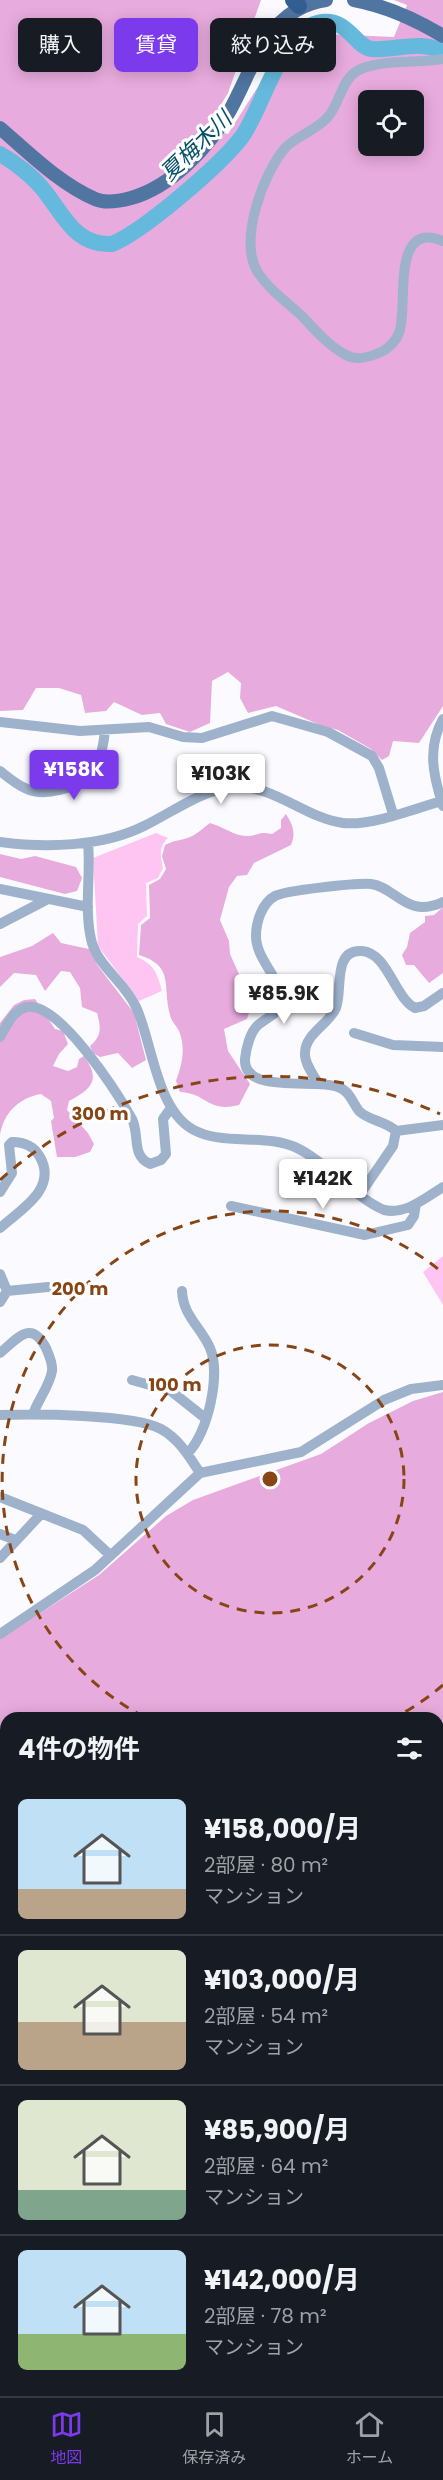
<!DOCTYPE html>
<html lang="ja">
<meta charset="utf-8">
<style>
body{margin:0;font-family:Poppins,"Noto Sans JP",sans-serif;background:#242831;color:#f1f3f6;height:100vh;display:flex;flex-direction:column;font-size:22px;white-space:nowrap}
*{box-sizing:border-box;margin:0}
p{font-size:20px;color:#9ea1a6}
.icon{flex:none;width:33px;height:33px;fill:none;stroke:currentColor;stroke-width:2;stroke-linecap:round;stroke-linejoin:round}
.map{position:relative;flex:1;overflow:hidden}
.sheet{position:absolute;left:0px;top:1712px;width:444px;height:686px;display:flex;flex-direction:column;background:#171b24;border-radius:18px 18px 0 0;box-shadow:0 3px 15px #0003}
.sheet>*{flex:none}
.top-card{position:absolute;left:18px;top:18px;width:408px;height:54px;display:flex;gap:12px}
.tools{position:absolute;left:358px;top:90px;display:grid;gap:12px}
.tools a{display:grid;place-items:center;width:66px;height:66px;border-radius:9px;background:#171b24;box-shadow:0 3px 15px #0003;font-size:30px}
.price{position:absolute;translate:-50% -51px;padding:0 14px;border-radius:6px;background:#fff;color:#222;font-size:20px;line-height:39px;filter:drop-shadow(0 2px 3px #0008)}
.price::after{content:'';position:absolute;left:50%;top:36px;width:18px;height:14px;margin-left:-9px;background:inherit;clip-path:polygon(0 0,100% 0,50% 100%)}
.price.current{background:#7c3aed;color:#fff}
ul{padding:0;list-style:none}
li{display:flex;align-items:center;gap:18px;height:150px;padding:0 18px}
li+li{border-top:2px solid #363941}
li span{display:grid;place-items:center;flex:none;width:168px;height:120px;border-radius:9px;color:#555}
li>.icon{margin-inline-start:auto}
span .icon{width:72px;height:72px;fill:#fffc;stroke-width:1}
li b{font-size:26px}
h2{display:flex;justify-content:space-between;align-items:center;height:72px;padding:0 18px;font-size:26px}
.chip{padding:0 21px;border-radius:9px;background:#171b24;box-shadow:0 3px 15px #0003;font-size:21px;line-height:54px}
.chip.current{background:#7c3aed;color:#fff}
.dock{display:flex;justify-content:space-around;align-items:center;height:84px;border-top:2px solid #363941;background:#171b24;font-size:16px;color:#9ea1a6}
.dock a{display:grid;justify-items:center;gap:3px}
.dock .current{color:#7c3aed}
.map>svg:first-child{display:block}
.green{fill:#fec5f3}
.forest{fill:#e8abdd;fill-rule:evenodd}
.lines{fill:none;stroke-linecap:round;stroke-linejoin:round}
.river{stroke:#65b9dd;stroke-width:16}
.minor{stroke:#9eb2cc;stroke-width:10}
.major{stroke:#5075a1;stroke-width:14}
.highway{stroke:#335e91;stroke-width:16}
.ring{fill:none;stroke:#874515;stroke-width:3;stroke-dasharray:10 8}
.labels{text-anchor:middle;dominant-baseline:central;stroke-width:6;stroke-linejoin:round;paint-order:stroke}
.water-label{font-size:22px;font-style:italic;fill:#064f68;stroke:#fff}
.centre{fill:#874515;stroke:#fff;stroke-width:3}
.ring-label{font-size:18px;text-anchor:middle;font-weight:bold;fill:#874515;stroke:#fff;stroke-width:6;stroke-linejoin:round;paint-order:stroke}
</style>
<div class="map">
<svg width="443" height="2396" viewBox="0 0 443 2396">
<rect width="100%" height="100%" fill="#fbfbff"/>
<path class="green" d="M156,833L168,838C159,846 160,856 163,868L158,878L146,883L147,916L138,924L137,957C155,965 157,973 162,991L139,1001L98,946L93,858Z
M443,1256V1305L423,1272Z"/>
<path class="forest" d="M0,0H261L228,93L207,128L228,134L290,36L327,34L394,37L407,5L394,0H443V706L419,743L393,741L389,756L382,760L371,749L338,730L320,725L276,706L248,713L240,698L241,683L228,672L212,681L210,723L190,732L166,724L160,713L142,715L114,702L106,711L85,713L81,695L59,688H36L23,710L0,711ZM369,100H414V146H369Z
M286,814C293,825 296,833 291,845L254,863L247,875L237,876L229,887L220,920L229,941L230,954L252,1003L247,1019L224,1029L228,1051L250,1084L239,1105C207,1113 207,1093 180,1092L176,1081C182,1065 186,1048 179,1031C176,1025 171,1021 170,1015C162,986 175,966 139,955L141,925L150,918L149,885L160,879L166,869L162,856L165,845C173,841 176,841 184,839C194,837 202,829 210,823C222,826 236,837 248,836C260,835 257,831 272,834L281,828V820Z
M0,854L21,859L35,856L76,867L82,878L77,891L65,894L0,877Z
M443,907V973L429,983L414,965H406L402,955L407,947L410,933L425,922V916L434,915Z
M53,933L61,943L89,949L98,966L134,1013L146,1060L132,1068L118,1053L100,1057L93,1053L90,1046C102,1036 101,1027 97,1013L82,1007L80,988L70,972L61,971L45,991L36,975L14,973L0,987V957L32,946Z
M35,999L55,1029L63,1031L68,1044L59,1054L53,1066L68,1071L77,1067L79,1059L84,1056C100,1079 94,1088 69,1101L67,1110L88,1133L94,1144L90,1152L75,1157H57L51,1121L54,1118L51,1101L41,1094C19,1098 4,1112 0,1135V1023L14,1005L24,1000Z
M443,1392V1803L438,1806V1718H6V1831L0,1829V1639L99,1575L166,1516L193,1500L321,1454L369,1423L413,1401Z
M6,2129V2391H24L20,2396H0V2130Z
M443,2158V2380H438V2161Z
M288,2391H420L416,2396H291Z"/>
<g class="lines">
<path class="river" d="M0,154C16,163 35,178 46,193C64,216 76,246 112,244C144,231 219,166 241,138C263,110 280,28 322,22C349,19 356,48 372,49C395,51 421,39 443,52
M438,1917L443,1918
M0,2071L6,2068"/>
<path class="minor" d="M443,59C420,64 373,58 354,73C340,84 339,107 326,119C314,131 297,136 285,148C263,174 239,239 257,271C268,289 287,302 302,316C315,330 329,346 346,355C355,360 367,358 376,354C386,351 395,343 399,333C409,309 389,219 443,241
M0,722L80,731L149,727L183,737L202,738L272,716L328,732L372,756L379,768L393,814
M0,771C9,778 17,785 27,789C38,794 48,793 59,790C95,782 101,766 105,731
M443,806C433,775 427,748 443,719
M0,842C45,848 102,847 144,826C171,813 200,791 231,787C273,783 304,818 343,823C371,826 415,809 441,801
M88,843C91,874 84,908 91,939C96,965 125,982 136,1007C152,1041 156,1108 192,1129C223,1147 266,1132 299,1149C329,1164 355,1198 384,1210C406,1215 425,1198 443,1187
M0,889L88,907
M0,924L48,899
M354,1033L393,1045L443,1047
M0,1037C7,1025 13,1010 27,1007C59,1001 118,1094 132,1119C140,1135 131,1156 150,1164L161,1160L166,1154L163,1119L171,1108
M318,1083C313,1074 304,1063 305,1053C305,1034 329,1024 336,1008C343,990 332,949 362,951C388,953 394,997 415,1008L424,1006L443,993
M396,1131L443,1125
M0,1192L12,1173L9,1145L12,1142C24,1142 34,1146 40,1157C58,1189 20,1210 0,1228
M361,1193L393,1146L396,1131C386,1121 369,1121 359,1111C352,1102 350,1091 338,1087C316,1078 243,1095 245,1059C246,1049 250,1032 258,1025C269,1016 280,1014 282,999C279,976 256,959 256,936C256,922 262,903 275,896C286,890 357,883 371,884C396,887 406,919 443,902
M231,1206L365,1235L408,1225L414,1216L416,1204
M0,1274L7,1291
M182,1291C183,1316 201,1327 210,1348C221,1374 208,1433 188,1453
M0,1302L7,1291L48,1287
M0,1353C18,1338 31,1319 46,1348C49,1355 53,1363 52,1371C50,1385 38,1400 33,1414
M132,1380L171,1391L205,1418
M0,1415C34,1414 133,1414 161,1429C179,1439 189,1456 200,1473
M0,1497L83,1530L110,1555
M0,1534L15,1540
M0,1558L41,1514
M0,1634L95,1570L200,1473L301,1452L384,1400L411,1389L443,1385
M0,1795L6,1797
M438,1815L443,1812
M0,1891L6,1890
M0,2127H6
M93,2391L106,2396"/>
<path class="major" d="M354,0C386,6 415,19 443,36
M0,128C29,153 60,184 95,199C106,204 120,201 131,198C171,187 209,147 229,112C255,66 266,9 326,0"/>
<path class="highway" d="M293,0L299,6"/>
</g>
<g class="ring">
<circle cx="270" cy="1479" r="134"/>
<path d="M443 1685A269 269 0 0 1 396 1717M144 1717A269 269 0 1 1 443 1273"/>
<path d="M0 1180A403 403 0 0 1 440 1114"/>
</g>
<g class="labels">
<g class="water-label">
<text transform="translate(196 146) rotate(-44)">夏梅木川</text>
</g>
</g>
<circle cx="270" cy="1479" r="9" class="centre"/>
<g class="ring-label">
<text x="100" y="1120">300 m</text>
<text x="80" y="1295">200 m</text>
<text x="175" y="1391">100 m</text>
</g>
</svg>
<div class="tools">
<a><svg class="icon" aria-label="locate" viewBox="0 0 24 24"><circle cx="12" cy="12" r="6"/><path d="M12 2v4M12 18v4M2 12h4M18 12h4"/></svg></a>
</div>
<b class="price current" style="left:74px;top:801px">¥158K</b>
<b class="price" style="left:221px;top:805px">¥103K</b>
<b class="price" style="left:284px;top:1025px">¥85.9K</b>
<b class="price" style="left:323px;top:1210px">¥142K</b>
<div class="top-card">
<a class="chip">購入</a>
<a class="chip current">賃貸</a>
<a class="chip">絞り込み</a>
</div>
<section class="sheet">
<h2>4件の物件<svg class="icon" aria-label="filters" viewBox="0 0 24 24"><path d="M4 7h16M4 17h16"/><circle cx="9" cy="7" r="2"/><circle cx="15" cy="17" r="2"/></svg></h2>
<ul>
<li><span style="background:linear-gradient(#bfe0f5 75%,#b9a48a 0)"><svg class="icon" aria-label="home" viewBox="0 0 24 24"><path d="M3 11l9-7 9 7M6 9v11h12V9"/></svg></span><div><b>¥158,000/月</b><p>2部屋 · 80 m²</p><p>マンション</p></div></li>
<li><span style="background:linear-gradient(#dfe7d0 60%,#b9a48a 0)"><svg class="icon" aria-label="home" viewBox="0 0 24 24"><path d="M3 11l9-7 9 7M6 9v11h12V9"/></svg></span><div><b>¥103,000/月</b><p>2部屋 · 54 m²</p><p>マンション</p></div></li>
<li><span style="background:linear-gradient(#dfe7d0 75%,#7fa58c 0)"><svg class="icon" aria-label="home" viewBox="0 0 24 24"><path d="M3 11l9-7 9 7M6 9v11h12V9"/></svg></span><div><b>¥85,900/月</b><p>2部屋 · 64 m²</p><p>マンション</p></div></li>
<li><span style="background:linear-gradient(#bfe0f5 70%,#8fb573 0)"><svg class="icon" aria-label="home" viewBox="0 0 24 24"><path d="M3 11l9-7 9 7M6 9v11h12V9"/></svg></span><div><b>¥142,000/月</b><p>2部屋 · 78 m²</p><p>マンション</p></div></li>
</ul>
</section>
</div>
<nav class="dock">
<a class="current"><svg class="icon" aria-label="map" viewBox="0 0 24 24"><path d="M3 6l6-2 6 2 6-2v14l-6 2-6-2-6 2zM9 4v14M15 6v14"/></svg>地図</a>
<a><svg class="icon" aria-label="saved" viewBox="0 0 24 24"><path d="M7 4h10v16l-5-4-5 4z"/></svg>保存済み</a>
<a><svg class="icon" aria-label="home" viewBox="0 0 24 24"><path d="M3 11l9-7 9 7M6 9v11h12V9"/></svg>ホーム</a>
</nav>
